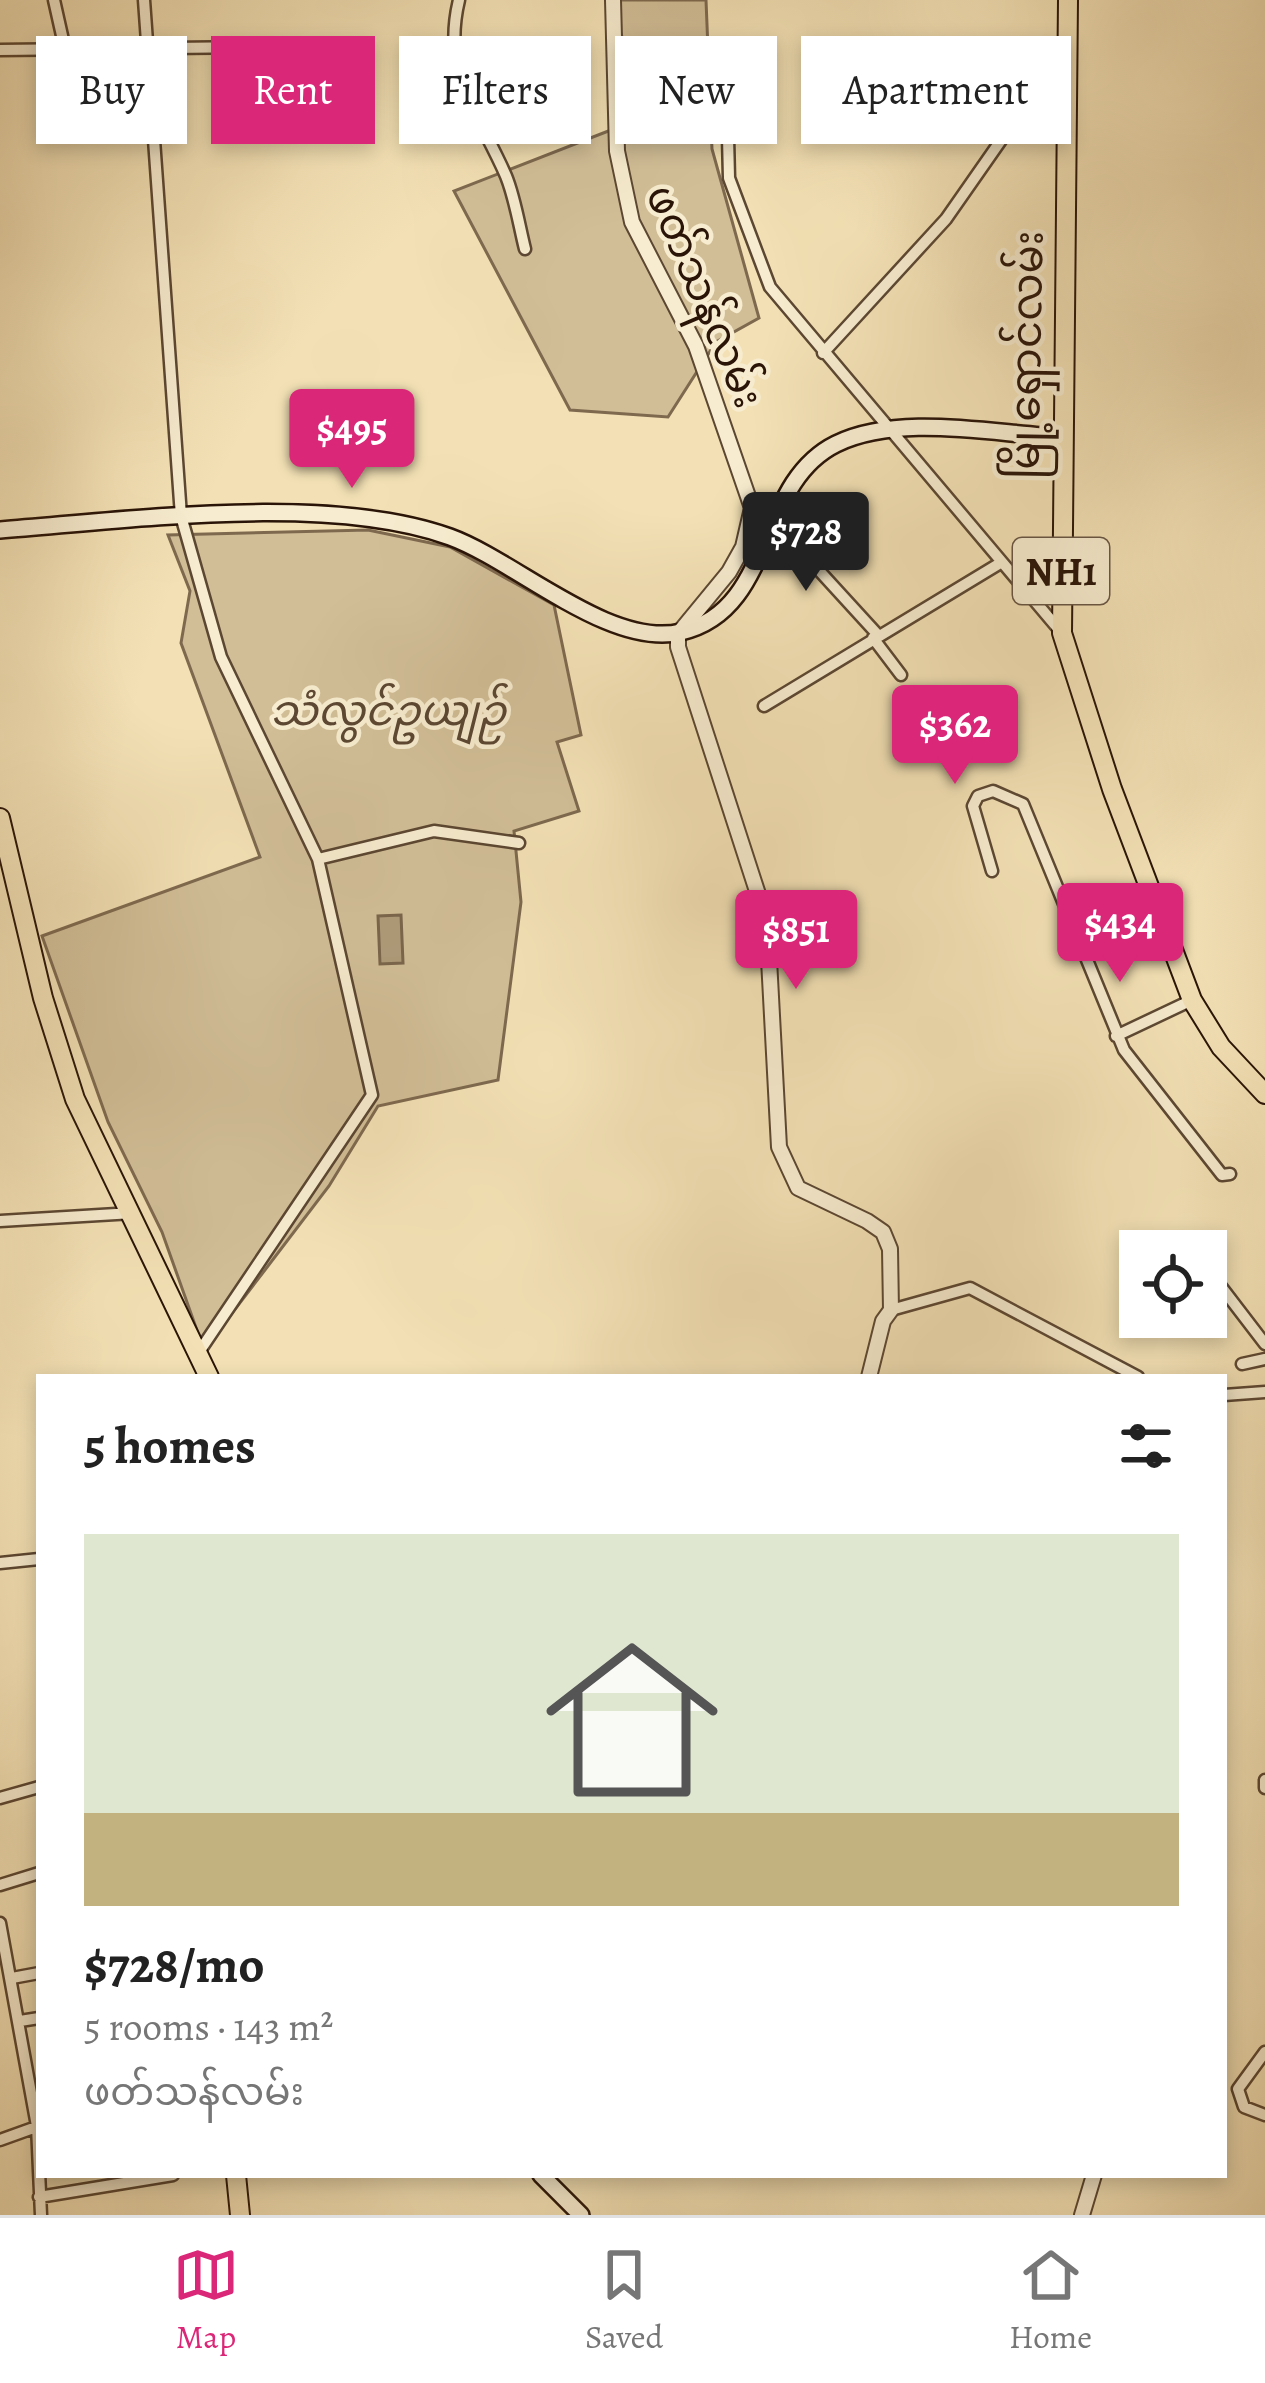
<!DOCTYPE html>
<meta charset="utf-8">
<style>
body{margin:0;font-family:Alegreya,"Noto Sans Myanmar",serif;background:#f2f2f2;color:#222;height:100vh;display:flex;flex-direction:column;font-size:45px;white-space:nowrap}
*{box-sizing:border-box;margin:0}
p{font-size:39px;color:#767676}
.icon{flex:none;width:66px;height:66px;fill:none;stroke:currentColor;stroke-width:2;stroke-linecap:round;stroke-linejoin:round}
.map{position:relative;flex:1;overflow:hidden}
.details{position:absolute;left:36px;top:1374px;width:1191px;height:804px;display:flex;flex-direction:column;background:#fff;border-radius:0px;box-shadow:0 6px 18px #0003}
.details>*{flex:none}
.hud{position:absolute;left:36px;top:36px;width:1194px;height:108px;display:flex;gap:24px}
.fabs{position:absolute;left:1119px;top:1230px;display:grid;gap:24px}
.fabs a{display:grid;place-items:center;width:108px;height:108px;border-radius:0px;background:#fff;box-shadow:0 6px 18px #0003;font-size:60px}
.price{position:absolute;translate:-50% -102px;padding:0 27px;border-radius:12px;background:#db2777;color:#fff;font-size:39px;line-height:78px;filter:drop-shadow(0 3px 6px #0008)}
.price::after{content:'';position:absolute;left:50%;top:72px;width:36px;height:27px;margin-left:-18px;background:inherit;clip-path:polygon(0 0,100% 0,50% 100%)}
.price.current{background:#222;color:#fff}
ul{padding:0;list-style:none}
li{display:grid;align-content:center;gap:24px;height:636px;padding:0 48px}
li+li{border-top:3px solid #e0e0e0}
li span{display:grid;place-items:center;height:372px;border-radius:0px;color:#555}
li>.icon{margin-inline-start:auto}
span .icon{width:216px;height:216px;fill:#fffc;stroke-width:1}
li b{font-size:51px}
h2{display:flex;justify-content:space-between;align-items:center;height:144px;padding:0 48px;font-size:51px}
.chip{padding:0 42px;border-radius:0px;background:#fff;box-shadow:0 6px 18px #0003;font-size:42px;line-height:108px}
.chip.current{background:#db2777;color:#fff}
.menu{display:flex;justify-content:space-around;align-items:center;height:168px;border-top:3px solid #e0e0e0;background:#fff;font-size:33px;color:#767676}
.menu a{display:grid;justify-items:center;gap:6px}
.menu .current{color:#db2777}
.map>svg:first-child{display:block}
.green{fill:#d1be97;stroke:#7e694f;stroke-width:3}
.water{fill:#af9b7a;stroke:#7a654c;stroke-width:3}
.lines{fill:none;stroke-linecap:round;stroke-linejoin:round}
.minor-casing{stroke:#5c4732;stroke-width:15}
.tertiary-casing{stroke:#5c4732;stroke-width:18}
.secondary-casing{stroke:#2a1407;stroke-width:20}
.primary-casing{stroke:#2a1407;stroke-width:22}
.trunk-casing{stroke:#2a1407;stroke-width:22}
.minor{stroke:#f7eccf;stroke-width:10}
.tertiary{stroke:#f7eccf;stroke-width:14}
.secondary{stroke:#f7eccf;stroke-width:15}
.primary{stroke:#f3e1b5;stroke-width:18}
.trunk{stroke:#f3e1b5;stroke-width:18}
.labels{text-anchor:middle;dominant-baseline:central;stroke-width:9;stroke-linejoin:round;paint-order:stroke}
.shield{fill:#f7eccf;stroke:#685543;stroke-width:3}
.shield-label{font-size:39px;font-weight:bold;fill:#2a1407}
.street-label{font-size:42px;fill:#2a1407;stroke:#f7eccf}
.park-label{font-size:42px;font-style:italic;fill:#5c4732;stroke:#f7eccf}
</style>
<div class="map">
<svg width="1265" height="2215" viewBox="0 0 1265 2215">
<rect width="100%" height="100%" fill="#f3e1b5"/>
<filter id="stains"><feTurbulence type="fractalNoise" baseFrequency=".00167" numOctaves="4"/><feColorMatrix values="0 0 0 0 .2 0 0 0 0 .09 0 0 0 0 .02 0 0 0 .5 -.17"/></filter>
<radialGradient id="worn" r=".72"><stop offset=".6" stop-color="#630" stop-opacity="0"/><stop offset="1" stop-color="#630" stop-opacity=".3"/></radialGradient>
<path class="green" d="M608,0H706L712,149L759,318L716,342L668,417L570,410L454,191L611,130L637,76Z
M368,530L450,547L554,605L581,735L557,742L579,811L514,831L521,902L498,1080L378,1106L329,1186L204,1350L162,1232L108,1122L42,936L260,857L181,643L190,591L168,535Z"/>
<path class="water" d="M401,915L403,963L380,964L378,916Z"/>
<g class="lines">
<g class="minor-casing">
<path id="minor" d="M54,0L65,49
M144,0L181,516L221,657L318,859L372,1095L199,1352
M459,0C441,75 478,111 506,176C515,198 519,225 525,249
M0,50L262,47
M728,137L729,178L770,287L1061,632
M823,353L946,219L1064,50
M772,519L878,635
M873,638L901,675
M764,706L1002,562
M318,859L434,831L519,843
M992,871L973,806L978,796L993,791L1023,804L1124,1050L1222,1175L1230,1174
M1116,1036L1192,1000
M0,1221L133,1213
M1188,1245L1193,1251
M1206,1267L1265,1344
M891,1310L970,1288L1138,1377
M1242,1364L1265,1359
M1224,1395L1265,1392
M0,1563L39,1559
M1265,1780V1788
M0,1798L39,1787
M0,1885L39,1873
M0,1923L37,2126L41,2215
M12,1978L39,1973
M20,2021L39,2018
M1265,2052L1238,2089L1244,2107L1265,2115
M0,2140L39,2126
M39,2197L173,2175"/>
</g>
<g class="tertiary-casing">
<path id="tertiary" d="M613,0L617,151L632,222L696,346L752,508L743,547L729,572L678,634V647L767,922L779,1147L798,1188L867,1221L883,1232L890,1249L891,1310L883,1321L869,1377
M1082,2215L1094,2175"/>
</g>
<g class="secondary-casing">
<path id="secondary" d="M0,530C130,520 328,493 450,537C516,561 610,649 681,632C776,610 755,484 836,444C900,413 993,434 1061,437
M541,2175L581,2215"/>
</g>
<g class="primary-casing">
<path id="primary" d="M0,818L43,998L75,1099L209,1377
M236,2175L240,2215"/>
</g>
<g class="trunk-casing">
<path id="trunk" d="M1068,0L1062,633L1112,789L1192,1000L1221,1047L1265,1094"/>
</g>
<use href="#minor" class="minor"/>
<use href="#tertiary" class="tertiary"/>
<use href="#secondary" class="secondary"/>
<use href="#primary" class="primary"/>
<use href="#trunk" class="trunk"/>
</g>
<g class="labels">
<rect class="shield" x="1013" y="538" width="96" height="66" rx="9"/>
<g class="shield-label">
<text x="1061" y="571">NH1</text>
</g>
<g class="street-label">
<text transform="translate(705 296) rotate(67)">ဖတ်သန်လမ်း</text>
<text transform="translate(1026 355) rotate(-89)">မြို့ရှောင်လမ်း</text>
</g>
<g class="park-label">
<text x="388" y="710">သံလွင်ဥယျဉ်</text>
</g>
</g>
<rect width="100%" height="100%" filter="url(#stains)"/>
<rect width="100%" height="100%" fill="url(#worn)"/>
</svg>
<div class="fabs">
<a><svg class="icon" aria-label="locate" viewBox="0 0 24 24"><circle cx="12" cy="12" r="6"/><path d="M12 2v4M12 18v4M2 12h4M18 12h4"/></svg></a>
</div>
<b class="price" style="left:352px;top:491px">$495</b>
<b class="price current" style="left:806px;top:594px">$728</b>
<b class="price" style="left:955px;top:787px">$362</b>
<b class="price" style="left:1120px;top:985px">$434</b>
<b class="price" style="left:796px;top:992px">$851</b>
<div class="hud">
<a class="chip">Buy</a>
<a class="chip current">Rent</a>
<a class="chip">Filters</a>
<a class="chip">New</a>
<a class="chip">Apartment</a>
</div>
<section class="details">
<h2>5 homes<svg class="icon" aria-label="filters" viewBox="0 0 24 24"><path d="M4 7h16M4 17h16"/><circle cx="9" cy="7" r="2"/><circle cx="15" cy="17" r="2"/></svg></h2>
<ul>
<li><span style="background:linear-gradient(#dfe7d0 75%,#c2b280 0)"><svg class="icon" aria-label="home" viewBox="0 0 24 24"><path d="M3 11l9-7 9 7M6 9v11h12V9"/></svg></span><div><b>$728/mo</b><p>5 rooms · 143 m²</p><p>ဖတ်သန်လမ်း</p></div></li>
</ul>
</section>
</div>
<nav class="menu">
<a class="current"><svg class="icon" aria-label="map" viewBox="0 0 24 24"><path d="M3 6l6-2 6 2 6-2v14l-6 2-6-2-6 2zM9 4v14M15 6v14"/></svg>Map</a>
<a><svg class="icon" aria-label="saved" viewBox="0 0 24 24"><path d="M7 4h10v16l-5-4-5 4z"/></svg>Saved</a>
<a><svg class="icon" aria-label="home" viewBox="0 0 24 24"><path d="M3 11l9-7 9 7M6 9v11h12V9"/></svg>Home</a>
</nav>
